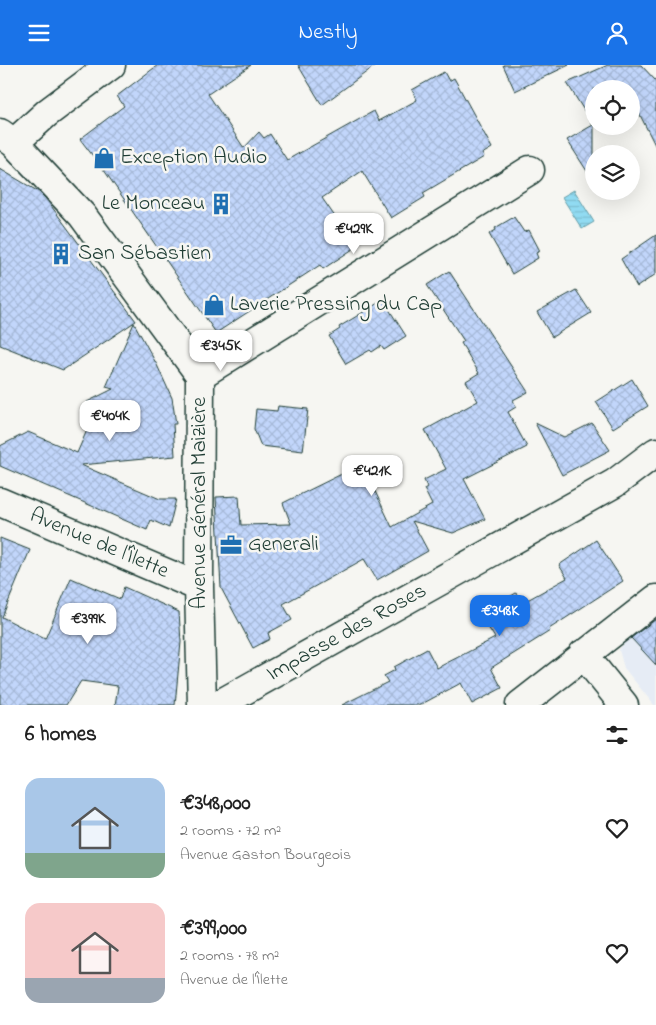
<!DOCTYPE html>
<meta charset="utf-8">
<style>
body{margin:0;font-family:"Indie Flower",sans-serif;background:#f6f6f6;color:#222;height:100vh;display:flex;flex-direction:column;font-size:19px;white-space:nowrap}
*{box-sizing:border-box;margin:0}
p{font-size:16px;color:#767676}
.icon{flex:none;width:28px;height:28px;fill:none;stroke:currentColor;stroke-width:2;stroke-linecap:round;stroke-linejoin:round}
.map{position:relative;height:640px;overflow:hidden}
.side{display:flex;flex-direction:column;background:#fff;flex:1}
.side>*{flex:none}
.tools{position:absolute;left:585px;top:15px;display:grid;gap:10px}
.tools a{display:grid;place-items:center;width:55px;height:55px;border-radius:50%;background:#fff;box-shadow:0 5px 20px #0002;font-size:25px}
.price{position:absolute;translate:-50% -42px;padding:0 11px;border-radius:10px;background:#fff;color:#222;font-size:16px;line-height:32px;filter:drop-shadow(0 1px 2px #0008)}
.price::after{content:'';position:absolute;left:50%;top:30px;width:15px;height:11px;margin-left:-8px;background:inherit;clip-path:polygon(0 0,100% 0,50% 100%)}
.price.selected{background:#1a73e8;color:#fff}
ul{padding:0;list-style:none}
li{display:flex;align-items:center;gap:15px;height:125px;padding:0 25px}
li span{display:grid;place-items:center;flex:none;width:140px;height:100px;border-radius:15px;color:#555}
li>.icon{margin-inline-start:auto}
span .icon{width:60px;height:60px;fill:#fffc;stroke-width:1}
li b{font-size:21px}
h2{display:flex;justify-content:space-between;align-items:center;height:60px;padding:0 25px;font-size:21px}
header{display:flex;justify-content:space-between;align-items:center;height:65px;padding:0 25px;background:#1a73e8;color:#fff;font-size:22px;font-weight:600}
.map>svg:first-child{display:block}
.built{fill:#e6ecf5}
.water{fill:url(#water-rules);stroke:#639ca6}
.building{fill:url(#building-cross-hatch);stroke:#1f3d34}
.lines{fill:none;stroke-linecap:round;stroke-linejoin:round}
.minor-casing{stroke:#1f3d34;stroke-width:31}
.minor{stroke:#f6f6f2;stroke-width:28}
.labels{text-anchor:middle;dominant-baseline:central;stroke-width:5;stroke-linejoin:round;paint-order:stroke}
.poi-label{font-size:22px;fill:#1f3d34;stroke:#f6f6f2;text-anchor:start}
.street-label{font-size:22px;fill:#1f3d34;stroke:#f6f6f2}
</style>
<header><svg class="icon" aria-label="menu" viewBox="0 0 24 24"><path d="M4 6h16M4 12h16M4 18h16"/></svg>Nestly<svg class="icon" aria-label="person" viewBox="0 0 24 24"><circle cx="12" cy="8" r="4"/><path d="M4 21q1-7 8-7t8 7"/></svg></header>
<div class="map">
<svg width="656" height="640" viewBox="0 0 656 640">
<defs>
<pattern id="water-rules" width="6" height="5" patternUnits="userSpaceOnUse" patternTransform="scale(1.25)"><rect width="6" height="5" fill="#91dbf2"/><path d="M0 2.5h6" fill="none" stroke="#7dbdd0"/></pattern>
<pattern id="building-cross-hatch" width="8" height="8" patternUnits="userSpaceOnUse" patternTransform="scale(1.25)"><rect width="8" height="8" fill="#c2d6fb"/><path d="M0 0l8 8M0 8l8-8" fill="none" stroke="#a6b9d8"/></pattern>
</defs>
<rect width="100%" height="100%" fill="#f6f6f2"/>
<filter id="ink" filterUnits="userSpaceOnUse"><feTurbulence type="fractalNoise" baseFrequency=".02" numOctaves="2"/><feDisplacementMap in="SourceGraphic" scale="10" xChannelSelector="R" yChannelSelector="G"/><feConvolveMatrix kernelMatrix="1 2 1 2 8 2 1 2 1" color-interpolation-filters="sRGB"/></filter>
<g filter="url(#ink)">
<path class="built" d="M656,551V640H654L624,603L619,585L629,572Z"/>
<path class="water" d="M574,125L594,157L582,164L562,132Z"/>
<path class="building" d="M158,0H251L208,29L244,83L259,67L264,73L270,69L287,95L374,46L379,56L417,35L412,25L444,7L449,16L454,13L492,83L482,89L484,92L423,128L425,132L391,153L362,106L322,133L356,182L323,204L320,200L216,268L106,108L80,74L124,41L117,31Z
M298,0H376L322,40Z
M503,0H569L515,26Z
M608,0H641L656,16V82L639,48L631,51V24H594V117L567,75L593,60L567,18Z
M0,104L39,127L46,134L136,256L63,305L0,280Z
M514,152L524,167L529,165L540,186L536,188L538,193L512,209L489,169L496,165L495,163Z
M656,170V209L637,222L621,194Z
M449,206L528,327L513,335L516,342L508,347L527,382L464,414L485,454L453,468L412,456L428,486L377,515L364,494L303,528L283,539L292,555L268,568L270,574L253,583L221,523L216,432L239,431L241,460L291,459L283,438L362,399L392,462L432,440L424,424L427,422L424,415L446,404L425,365L478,336L466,316L479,308L461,278L464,276L427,220Z
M576,225L591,248L552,272L537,247Z
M383,235L406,271L384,285L381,281L372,287L370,285L346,299L329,271L340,264L339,262Z
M134,258L157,300L172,333L176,359H173L175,391L81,400L160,434H176L169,463L151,455L147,465L0,401V381L28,367L77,388L95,347L87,337L113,324L106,322Z
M632,314L648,341L613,363L596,337Z
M278,341L308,344L303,386L261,381L254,364L256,344L277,346Z
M535,358L564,372L592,358L610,385L562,410Z
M0,473L30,485L2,552L45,574L71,513L120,534L124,522L179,547L181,577L175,640H115L118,621L81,616L66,640H0Z
M596,475L623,516L549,564L550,566L491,603L502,623L472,639L461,618L420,640H342L388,617L384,611L395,605L394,602L427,584L437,603L495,573L483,554L499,545L496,540L516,528L522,538L567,513L559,500Z
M656,554V600L631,573Z"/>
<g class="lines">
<g class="minor-casing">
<path id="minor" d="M0,68L14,78L82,150L200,310L199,522L202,640
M14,78L47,48L111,0
M200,310L530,105
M0,437L199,522
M583,589L624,640
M218,640L615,418L656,387
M520,640L656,534"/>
</g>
<use href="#minor" class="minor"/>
</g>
</g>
<defs>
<g id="shop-bare" transform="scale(1.725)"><path d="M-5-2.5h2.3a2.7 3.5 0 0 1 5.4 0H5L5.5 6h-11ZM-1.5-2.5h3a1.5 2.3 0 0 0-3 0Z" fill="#1f6fb2" stroke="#f6f6f2" stroke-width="2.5" paint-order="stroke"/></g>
<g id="building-bare" transform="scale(1.725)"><path d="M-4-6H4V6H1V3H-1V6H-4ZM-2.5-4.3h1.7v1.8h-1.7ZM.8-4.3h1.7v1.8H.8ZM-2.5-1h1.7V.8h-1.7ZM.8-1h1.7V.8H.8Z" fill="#1f6fb2" stroke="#f6f6f2" stroke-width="2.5" paint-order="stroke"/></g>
<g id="office-bare" transform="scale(1.725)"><path d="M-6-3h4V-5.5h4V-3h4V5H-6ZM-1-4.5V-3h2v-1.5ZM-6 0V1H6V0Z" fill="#1f6fb2" stroke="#f6f6f2" stroke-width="2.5" paint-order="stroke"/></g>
</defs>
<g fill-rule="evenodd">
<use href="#shop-bare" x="104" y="93"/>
<use href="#building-bare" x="221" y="139"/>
<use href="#building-bare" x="61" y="189"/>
<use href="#shop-bare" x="214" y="240"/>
<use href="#office-bare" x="231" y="480"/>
</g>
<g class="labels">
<g class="poi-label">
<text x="120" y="93">Exception Audio</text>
<text x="205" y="139" text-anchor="end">Le Monceau</text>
<text x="78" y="189">San Sébastien</text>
<text x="230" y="240">Laverie Pressing du Cap</text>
<text x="248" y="480">Generali</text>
</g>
<g class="street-label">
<text transform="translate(200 438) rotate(-90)">Avenue Général Maizière</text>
<text transform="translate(99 479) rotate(23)">Avenue de l'Îlette</text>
<text transform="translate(347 568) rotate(-29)">Impasse des Roses</text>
</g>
</g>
</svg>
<div class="tools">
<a><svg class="icon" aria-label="locate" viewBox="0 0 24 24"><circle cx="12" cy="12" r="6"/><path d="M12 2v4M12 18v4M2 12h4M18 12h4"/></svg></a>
<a><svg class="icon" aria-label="layers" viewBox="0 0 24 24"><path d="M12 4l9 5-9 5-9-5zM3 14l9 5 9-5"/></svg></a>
</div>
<b class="price" style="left:354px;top:190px">€429K</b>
<b class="price" style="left:221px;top:307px">€345K</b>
<b class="price" style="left:110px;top:377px">€404K</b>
<b class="price" style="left:372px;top:432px">€421K</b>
<b class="price selected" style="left:500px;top:572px">€348K</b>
<b class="price" style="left:88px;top:580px">€399K</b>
</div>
<section class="side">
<h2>6 homes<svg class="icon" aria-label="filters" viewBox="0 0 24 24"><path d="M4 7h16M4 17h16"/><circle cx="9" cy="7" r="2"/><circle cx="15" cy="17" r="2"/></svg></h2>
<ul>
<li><span style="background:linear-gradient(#a9c7e8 75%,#7fa58c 0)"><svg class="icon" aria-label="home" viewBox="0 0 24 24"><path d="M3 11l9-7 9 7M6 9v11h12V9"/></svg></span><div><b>€348,000</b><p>2 rooms · 72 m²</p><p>Avenue Gaston Bourgeois</p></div><svg class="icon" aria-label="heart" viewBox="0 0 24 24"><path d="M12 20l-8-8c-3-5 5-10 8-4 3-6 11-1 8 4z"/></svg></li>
<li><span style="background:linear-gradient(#f6c9c9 75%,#9aa5b1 0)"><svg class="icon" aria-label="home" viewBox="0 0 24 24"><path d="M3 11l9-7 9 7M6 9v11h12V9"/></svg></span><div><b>€399,000</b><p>2 rooms · 78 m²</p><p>Avenue de l'Îlette</p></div><svg class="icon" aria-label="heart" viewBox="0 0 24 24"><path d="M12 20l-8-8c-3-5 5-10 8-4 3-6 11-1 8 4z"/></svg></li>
</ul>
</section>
